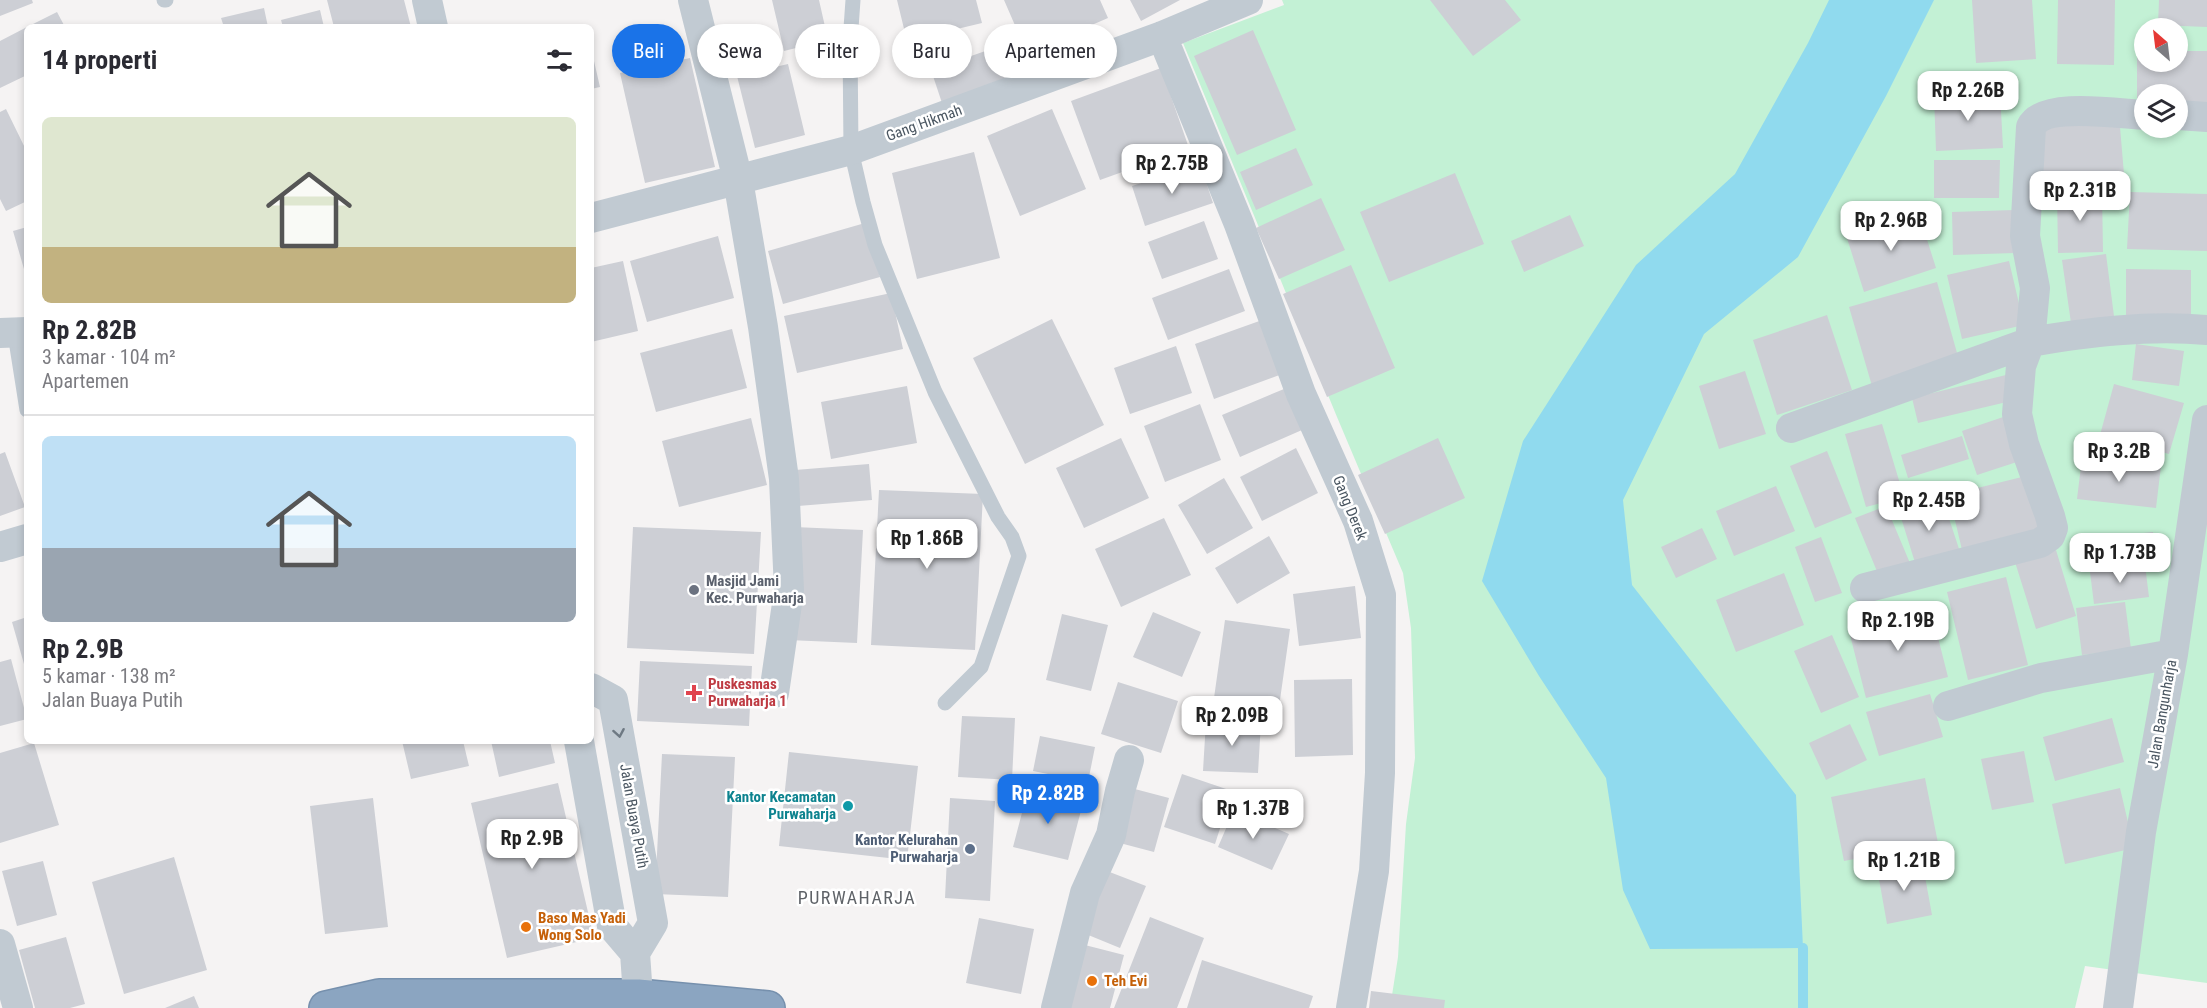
<!DOCTYPE html>
<html lang="id">
<meta charset="utf-8">
<style>
body{margin:0;font-family:"Roboto Condensed",sans-serif;background:#f2f2f3;color:#2b2b33;height:100vh;display:flex;flex-direction:column;font-size:22px;white-space:nowrap}
*{box-sizing:border-box;margin:0}
p{font-size:20px;color:#7c7c81}
.icon{flex:none;width:33px;height:33px;fill:none;stroke:currentColor;stroke-width:2;stroke-linecap:round;stroke-linejoin:round}
.map{position:relative;flex:1;overflow:hidden}
.drawer{position:absolute;left:24px;top:24px;width:570px;height:720px;display:flex;flex-direction:column;background:#fff;border-radius:9px;box-shadow:0 3px 9px #0003}
.drawer>*{flex:none}
.banner{position:absolute;left:612px;top:24px;width:570px;height:54px;display:flex;gap:12px}
.needle{width:39px;rotate:332deg}
.controls{position:absolute;left:2134px;top:18px;display:grid;gap:12px}
.controls a{display:grid;place-items:center;width:54px;height:54px;border-radius:50%;background:#fff;box-shadow:0 3px 9px #0003;font-size:30px}
.price{position:absolute;translate:-50% -51px;padding:0 14px;border-radius:12px;background:#fff;color:#222;font-size:20px;line-height:39px;filter:drop-shadow(0 2px 3px #0008)}
.price::after{content:'';position:absolute;left:50%;top:36px;width:18px;height:14px;margin-left:-9px;background:inherit;clip-path:polygon(0 0,100% 0,50% 100%)}
.price.on{background:#1a73e8;color:#fff}
ul{padding:0;list-style:none}
li{display:grid;align-content:center;gap:12px;height:318px;padding:0 18px}
li+li{border-top:2px solid #e1e1e2}
li span{display:grid;place-items:center;height:186px;border-radius:9px;color:#555}
li>.icon{margin-inline-start:auto}
span .icon{width:108px;height:108px;fill:#fffc;stroke-width:1}
li b{font-size:26px}
h2{display:flex;justify-content:space-between;align-items:center;height:72px;padding:0 18px;font-size:26px}
.pill{padding:0 21px;border-radius:27px;background:#fff;box-shadow:0 3px 9px #0003;font-size:21px;line-height:54px}
.pill.on{background:#1a73e8;color:#fff}
.map>svg:first-child{display:block}
.green{fill:#c3f1d5;fill-rule:evenodd}
.water{fill:#90daee}
.lines{fill:none;stroke-linecap:round;stroke-linejoin:round}
.stream{stroke:#90daee;stroke-width:10}
.building{fill:#cdcfd5}
.highway-casing{stroke:#7690ad;stroke-width:36}
.lane{stroke:#c1cad2;stroke-width:15}
.street{stroke:#c1cad2;stroke-width:30}
.highway{stroke:#8ba5c1;stroke-width:33}
.oneway{stroke:#6e7983}
.worship-dot{fill:#6b7280;stroke:#fff;stroke-width:2}
.health-dot{fill:#e0444e;stroke:#fff;stroke-width:2}
.culture-dot{fill:#0f9aa8;stroke:#fff;stroke-width:2}
.service-dot{fill:#5c6f8a;stroke:#fff;stroke-width:2}
.food-dot{fill:#e8710a;stroke:#fff;stroke-width:2}
.labels{text-anchor:middle;dominant-baseline:central;stroke-width:5;stroke-linejoin:round;paint-order:stroke}
.street-label{font-size:15px;fill:#4a5661;stroke:#fff}
.worship-label{font-size:15px;font-weight:bold;fill:#5b616d;stroke:#fff;text-anchor:start}
.health-label{font-size:15px;font-weight:bold;fill:#be3a42;stroke:#fff;text-anchor:start}
.culture-label{font-size:15px;font-weight:bold;fill:#0d838f;stroke:#fff;text-anchor:end}
.service-label{font-size:15px;font-weight:bold;fill:#4e5e75;stroke:#fff;text-anchor:end}
.food-label{font-size:15px;font-weight:bold;fill:#c56008;stroke:#fff;text-anchor:start}
.quarter-label{font-size:18px;letter-spacing:1.5px;fill:#5f6368;stroke:#fff}
</style>
<div class="map">
<svg width="2207" height="1008" viewBox="0 0 2207 1008">
<rect width="100%" height="100%" fill="#f5f3f3"/>
<path class="green" d="M1282,0H2207V983L2085,966L2075,1008H1390L1398,957L1406,824L1415,758L1411,628L1403,573L1337,417L1183,43L1284,5ZM2145,28H2178V62H2145ZM2145,94H2178V128H2145Z"/>
<path class="water" d="M1829,0H1934L1886,96L1798,257L1704,334L1623,500L1632,585L1796,795L1803,948L1650,949L1623,890L1606,778L1539,676L1482,581L1523,441L1636,265L1735,174L1808,43Z"/>
<g class="lines">
<path class="stream" d="M1803,1008V948"/>
</g>
<path class="building" d="M0,0H32L33,3L0,16Z
M327,0H404L411,27H334Z
M772,0H819L828,40L784,51Z
M897,0H976L982,23L907,41Z
M1004,0H1100L1108,18L1027,53Z
M1130,0H1180L1141,21Z
M1430,0H1505L1521,20L1473,56Z
M1972,0H2032L2036,59L1976,63Z
M2058,0H2115L2114,65L2057,64Z
M2159,0H2207V27L2158,25Z
M264,8L268,27H224L221,18Z
M320,10L324,27H283L281,20Z
M57,12L65,27H27Z
M27,27V75L0,88V41Z
M1253,30L1296,130L1237,155L1194,56Z
M591,48L600,87L591,89Z
M994,48L1007,87L944,109L931,70Z
M2178,51H2207V102H2178V94H2145V102H2137V52H2145V62H2178Z
M690,58L715,167L645,183L620,73Z
M788,64L805,135L755,148L737,76Z
M1161,68L1189,148L1100,180L1071,101Z
M2000,92L2003,148L1936,151L1934,95Z
M6,109L27,152V201L6,211L0,199V112Z
M1052,109L1086,189L1020,216L987,136Z
M2119,115L2125,186L2042,193L2036,122Z
M1296,148L1313,185L1256,210L1240,172Z
M974,152L1000,258L917,279L892,173Z
M1934,160H2000L1999,198H1934Z
M1200,164L1213,203L1145,226L1132,186Z
M1455,173L1484,244L1389,282L1360,212Z
M2102,191L2103,252L2058,253L2057,192Z
M2130,192L2207,194V251L2127,249Z
M1321,198L1345,250L1279,279L1256,228Z
M2014,210L2015,253L1953,255L1952,212Z
M1918,211L1936,268L1864,292L1846,235Z
M1570,215L1584,246L1524,272L1511,241Z
M1204,221L1218,259L1162,279L1148,242Z
M865,223L880,277L783,304L768,251Z
M27,227V276H26L13,231Z
M718,236L734,298L647,322L630,261Z
M2106,254L2115,324L2072,330L2062,260Z
M623,261L638,331L591,342V268Z
M2009,261L2024,325L1962,339L1947,275Z
M1351,265L1395,368L1327,397L1283,294Z
M1229,269L1245,311L1168,340L1152,298Z
M2126,269L2191,270V315H2126Z
M1937,282L1959,360L1872,386L1849,307Z
M891,293L903,349L797,373L784,316Z
M1827,315L1852,390L1777,415L1753,340Z
M1052,319L1104,425L1025,464L973,358Z
M1265,319L1285,373L1214,399L1195,344Z
M732,329L747,388L656,412L640,353Z
M2136,344L2184,351L2179,386L2132,380Z
M1176,346L1192,393L1130,414L1114,368Z
M1745,371L1766,434L1719,449L1699,386Z
M2006,375L2011,401L1918,423L1912,398Z
M2114,384L2184,403L2169,454L2100,435Z
M907,386L917,443L831,459L821,402Z
M1284,389L1302,430L1240,457L1222,415Z
M1200,404L1221,460L1165,482L1144,426Z
M2009,415L2023,460L1977,475L1962,431Z
M751,418L767,485L679,507L662,441Z
M1882,424L1904,497L1866,507L1845,434Z
M1962,436L1969,459L1908,478L1901,455Z
M1121,438L1149,498L1084,528L1056,468Z
M1438,438L1465,498L1385,534L1358,475Z
M1296,448L1318,493L1262,521L1240,477Z
M1827,451L1852,513L1815,528L1790,466Z
M5,452L25,507L0,516V454Z
M2082,458L2161,466L2156,508L2077,499Z
M869,464L872,500L798,506L795,470Z
M2026,476L2040,534L1963,554L1949,495Z
M1224,478L1253,528L1207,554L1178,505Z
M1776,486L1795,531L1734,556L1716,511Z
M879,490L983,494L975,650L871,645Z
M1941,494L1961,555L1917,569L1898,508Z
M1886,506L1912,568L1881,581L1855,518Z
M1164,518L1191,575L1121,607L1095,549Z
M633,527L761,532L754,654L627,648Z
M794,527L863,530L857,643L788,640Z
M1702,528L1717,559L1676,578L1661,547Z
M2153,532L2157,562L2099,568L2096,538Z
M1269,536L1290,573L1237,604L1215,568Z
M1821,537L1842,593L1815,602L1795,547Z
M2056,550L2076,616L2036,629L2015,562Z
M2145,565L2149,597L2094,604L2090,572Z
M1784,573L1804,625L1736,652L1716,600Z
M2006,577L2028,665L1968,680L1947,592Z
M1355,586L1361,638L1299,646L1293,594Z
M2125,602L2131,649L2082,655L2076,608Z
M1930,606L1948,677L1866,698L1848,627Z
M1153,612L1201,632L1182,677L1133,657Z
M1062,614L1108,625L1091,691L1046,680Z
M27,617V671H26L12,622Z
M1225,620L1290,629L1278,714L1213,705Z
M1832,635L1859,697L1821,713L1794,651Z
M11,659L27,719L0,726V662Z
M640,661L752,666L749,726L637,721Z
M1352,679L1353,755L1295,757L1294,680Z
M1118,682L1178,701L1161,753L1101,734Z
M1930,694L1943,737L1879,756L1866,712Z
M962,716L1015,718L1012,780L958,777Z
M2112,718L2124,762L2055,781L2043,737Z
M1206,721L1261,722L1258,773L1203,771Z
M1850,724L1867,760L1826,780L1809,743Z
M1040,736L1095,747L1088,782L1033,771Z
M402,741H463L469,766L411,779Z
M491,741H550L555,763L499,777Z
M34,743L59,825L0,843V753Z
M2024,751L2034,802L1992,810L1981,759Z
M789,752L918,766L907,860L779,846Z
M662,754L735,757L728,897L655,894Z
M1182,774L1232,791L1215,844L1164,827Z
M1925,778L1938,843L1844,861L1831,797Z
M558,783L594,938L507,958L471,803Z
M1131,788L1169,798L1154,852L1116,842Z
M2120,788L2134,848L2065,864L2052,804Z
M1028,790L1083,803L1068,860L1013,847Z
M373,798L388,927L325,934L310,806Z
M950,798L995,801L990,901L945,898Z
M1234,810L1289,834L1272,870L1218,847Z
M174,857L207,970L124,994L92,882Z
M1922,860L1932,915L1887,924L1877,868Z
M43,861L57,915L17,926L2,871Z
M1107,871L1146,886L1120,948L1081,932Z
M1150,917L1204,938L1177,1008H1114Z
M979,918L1034,929L1021,994L966,983Z
M66,937L85,1004L70,1008H35L19,950Z
M1077,943L1124,955L1110,1008H1064Z
M1202,960L1313,996L1309,1008H1187Z
M1371,991L1445,1000L1444,1008H1369Z
M194,996L199,1008H165Z"/>
<g class="lines">
<g class="highway-casing">
<path id="highway" d="M326,1008L379,996H638L768,1008"/>
</g>
<path class="lane" d="M164,0H166
M853,0L850,42L851,150L863,202L875,245L935,392L998,517L1012,537L1019,556L981,667L945,703
M15,334L27,410"/>
<path class="street" d="M427,0L433,27
M693,0L738,180L763,327L784,479L789,590L774,693
M1162,36L1239,224L1301,394L1358,521L1381,595L1380,773L1374,871L1351,1008
M2178,115L2207,117
M591,218L851,150L1162,36L1248,0
M0,333L27,332
M1791,428L2030,342C2089,332 2147,325 2207,330
M0,547L27,539
M1865,588L2040,543L2050,536L2053,528L2050,516L2024,444L2017,414L2021,366L2030,342L2035,288L2025,236L2031,127C2043,101 2120,114 2145,115
M591,688L613,700L653,923L635,953L638,996
M1948,706L2041,678L2173,654
M579,741L612,926L635,953
M0,944L18,1008
M1056,1008L1085,893L1111,835L1120,791L1129,760
M2118,1008L2141,832L2173,654L2207,420"/>
<use href="#highway" class="highway"/>
</g>
<defs><path id="oneway-chevron" d="M-2-3.5L2.5 0L-2 3.5" fill="none" stroke-width="1.6" stroke-linecap="round" stroke-linejoin="round" transform="scale(1.5)"/></defs>
<use class="oneway" href="#oneway-chevron" transform="translate(619 733) rotate(80)"/>
<circle class="worship-dot" cx="694" cy="590" r="6"/>
<path class="health-dot" d="M691 684h6v6h6v6h-6v6h-6v-6h-6v-6h6z"/>
<circle class="culture-dot" cx="848" cy="806" r="6"/>
<circle class="service-dot" cx="970" cy="849" r="6"/>
<g class="food-dot">
<circle cx="526" cy="927" r="6"/>
<circle cx="1092" cy="981" r="6"/>
</g>
<g class="labels">
<g class="street-label">
<text transform="translate(924 123) rotate(-20)">Gang Hikmah</text>
<text transform="translate(1350 508) rotate(68)">Gang Derek</text>
<text transform="translate(2162 714) rotate(-80)">Jalan Bangunharja</text>
<text transform="translate(634 816) rotate(80)">Jalan Buaya Putih</text>
</g>
<g class="worship-label">
<text x="706" y="581">Masjid Jami<tspan x="706" dy="17">Kec. Purwaharja</tspan></text>
</g>
<g class="health-label">
<text x="708" y="684">Puskesmas<tspan x="708" dy="17">Purwaharja 1</tspan></text>
</g>
<g class="culture-label">
<text x="836" y="797">Kantor Kecamatan<tspan x="836" dy="17">Purwaharja</tspan></text>
</g>
<g class="service-label">
<text x="958" y="840">Kantor Kelurahan<tspan x="958" dy="17">Purwaharja</tspan></text>
</g>
<g class="food-label">
<text x="538" y="918">Baso Mas Yadi<tspan x="538" dy="17">Wong Solo</tspan></text>
<text x="1104" y="981">Teh Evi</text>
</g>
<g class="quarter-label">
<text x="857" y="897">PURWAHARJA</text>
</g>
</g>
</svg>
<div class="controls">
<a><svg class="needle" viewBox="-14 -14 28 28"><path d="M0-13l5 13h-10z" fill="#e53935"/><path d="M0 13l5-13h-10z" fill="#7c7c81"/></svg></a>
<a><svg class="icon" aria-label="layers" viewBox="0 0 24 24"><path d="M12 4l9 5-9 5-9-5zM3 14l9 5 9-5"/></svg></a>
</div>
<b class="price" style="left:1968px;top:122px">Rp 2.26B</b>
<b class="price" style="left:1172px;top:195px">Rp 2.75B</b>
<b class="price" style="left:2080px;top:222px">Rp 2.31B</b>
<b class="price" style="left:1891px;top:252px">Rp 2.96B</b>
<b class="price" style="left:2119px;top:483px">Rp 3.2B</b>
<b class="price" style="left:1929px;top:532px">Rp 2.45B</b>
<b class="price" style="left:927px;top:570px">Rp 1.86B</b>
<b class="price" style="left:2120px;top:584px">Rp 1.73B</b>
<b class="price" style="left:1898px;top:652px">Rp 2.19B</b>
<b class="price" style="left:1232px;top:747px">Rp 2.09B</b>
<b class="price on" style="left:1048px;top:825px">Rp 2.82B</b>
<b class="price" style="left:1253px;top:840px">Rp 1.37B</b>
<b class="price" style="left:532px;top:870px">Rp 2.9B</b>
<b class="price" style="left:1904px;top:892px">Rp 1.21B</b>
<div class="banner">
<a class="pill on">Beli</a>
<a class="pill">Sewa</a>
<a class="pill">Filter</a>
<a class="pill">Baru</a>
<a class="pill">Apartemen</a>
</div>
<section class="drawer">
<h2>14 properti<svg class="icon" aria-label="filters" viewBox="0 0 24 24"><path d="M4 7h16M4 17h16"/><circle cx="9" cy="7" r="2"/><circle cx="15" cy="17" r="2"/></svg></h2>
<ul>
<li><span style="background:linear-gradient(#dfe7d0 70%,#c2b280 0)"><svg class="icon" aria-label="home" viewBox="0 0 24 24"><path d="M3 11l9-7 9 7M6 9v11h12V9"/></svg></span><div><b>Rp 2.82B</b><p>3 kamar · 104 m²</p><p>Apartemen</p></div></li>
<li><span style="background:linear-gradient(#bfe0f5 60%,#9aa5b1 0)"><svg class="icon" aria-label="home" viewBox="0 0 24 24"><path d="M3 11l9-7 9 7M6 9v11h12V9"/></svg></span><div><b>Rp 2.9B</b><p>5 kamar · 138 m²</p><p>Jalan Buaya Putih</p></div></li>
</ul>
</section>
</div>
